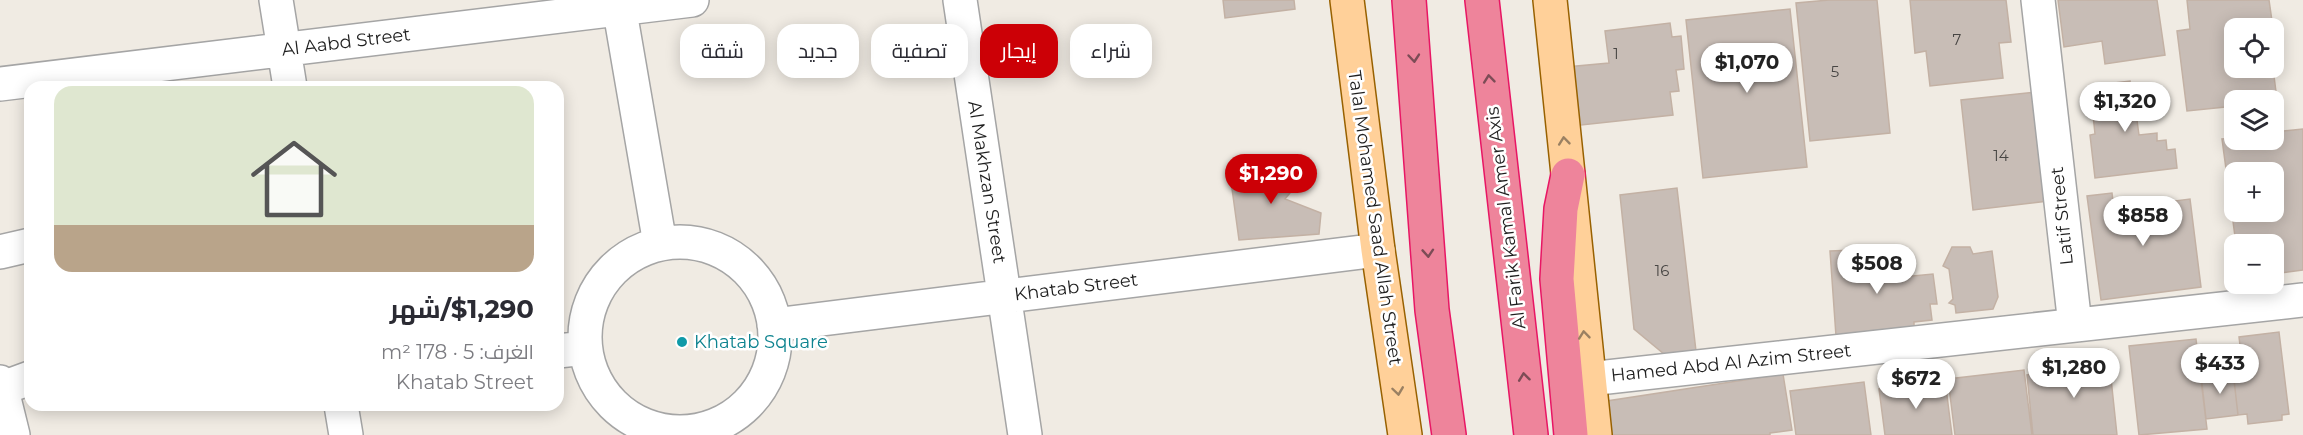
<!DOCTYPE html>
<html lang="ar">
<meta charset="utf-8">
<style>
body{margin:0;font-family:Montserrat,Cairo,sans-serif;background:#f2f2f3;color:#2b2b33;direction:rtl;height:100vh;display:flex;flex-direction:column;font-size:22px;white-space:nowrap}
*{box-sizing:border-box;margin:0}
p{font-size:20px;color:#7c7c81}
.icon{flex:none;width:33px;height:33px;fill:none;stroke:currentColor;stroke-width:2;stroke-linecap:round;stroke-linejoin:round}
.map{position:relative;flex:1;overflow:hidden;direction:ltr}
.drawer{position:absolute;left:24px;top:81px;width:540px;height:330px;display:flex;flex-direction:column;background:#fff;border-radius:18px;box-shadow:0 3px 15px #0003;direction:rtl}
.drawer>*{flex:none}
.guide{position:absolute;left:582px;top:24px;width:570px;height:54px;direction:rtl;display:flex;gap:12px}
.buttons{position:absolute;left:2224px;top:18px;display:grid;gap:12px}
.buttons a{display:grid;place-items:center;width:60px;height:60px;border-radius:12px;background:#fff;box-shadow:0 3px 15px #0003;font-size:30px}
.price{position:absolute;translate:-50% -51px;padding:0 14px;border-radius:21px;background:#fff;color:#222;font-size:20px;line-height:39px;filter:drop-shadow(0 2px 3px #0008)}
.price::after{content:'';position:absolute;left:50%;top:36px;width:18px;height:14px;margin-left:-9px;background:inherit;clip-path:polygon(0 0,100% 0,50% 100%)}
.price.on{background:#cc0006;color:#fff}
ul{padding:0;list-style:none}
li{display:grid;align-content:center;gap:12px;height:318px;padding:0 30px}
li+li{border-top:2px solid #e1e1e2}
li span{display:grid;place-items:center;height:186px;border-radius:18px;color:#555}
li>.icon{margin-inline-start:auto}
span .icon{width:108px;height:108px;fill:#fffc;stroke-width:1}
li b{font-size:26px}
.pill{padding:0 21px;border-radius:18px;background:#fff;box-shadow:0 3px 15px #0003;font-size:21px;line-height:54px}
.pill.on{background:#cc0006;color:#fff}
.map>svg:first-child{display:block}
.building{fill:#c8bdb6;stroke:#c3b1a4;stroke-width:1.5;fill-rule:evenodd}
.lines{fill:none;stroke-linecap:round;stroke-linejoin:round}
.minor-casing{stroke:#a5a5a5;stroke-width:36}
.major-casing{stroke:#986100;stroke-width:36}
.highway-casing{stroke:#e81664;stroke-width:36}
.minor{stroke:#fff;stroke-width:33}
.major{stroke:#ffd099;stroke-width:33}
.highway{stroke:#ee849b;stroke-width:33}
.oneway{stroke:#7c4c56}
.oneway2{stroke:#9a8062}
.culture-dot{fill:#0f9aa8;stroke:#fff;stroke-width:2}
.labels{text-anchor:middle;dominant-baseline:central;stroke-width:5;stroke-linejoin:round;paint-order:stroke}
.number-label{font-size:15px;fill:#484644}
.street-label{font-size:18px;fill:#1e1e1e;stroke:#fff}
.culture-label{font-size:18px;fill:#0d838f;stroke:#fff;text-anchor:start}
</style>
<div class="map">
<svg width="2303" height="435" viewBox="0 0 2303 435">
<rect width="100%" height="100%" fill="#f0ebe3"/>
<path class="building" d="M1223,0H1294L1295,9L1225,18Z
M1829,0H1877L1890,133L1810,141L1796,3Z
M1910,0H2006L2011,42L1999,43L2003,78L1930,86L1926,51L1915,53Z
M2058,0H2157L2165,55L2105,64L2102,41L2064,47Z
M2187,0H2269L2273,28H2235V68H2273L2277,100H2235V106L2187,111L2177,31L2190,29Z
M1790,9L1807,167L1703,178L1686,20Z
M1670,23L1672,37L1681,36L1684,69L1676,70L1679,91L1670,92L1673,115L1572,126L1566,67L1609,63L1605,31Z
M2130,81L2131,91L2150,89L2153,111L2136,113L2139,135L2157,133V141L2166,140L2167,150L2175,149L2177,168L2095,178L2090,135L2095,134L2090,86Z
M2036,92L2048,201L1973,210L1961,100Z
M2303,129V270L2274,274V244H2236L2222,139L2235,138V140H2274V132ZM2235,172H2274V212H2235Z
M1312,166L1285,199L1321,213L1319,234L1239,240L1230,174Z
M1677,188L1696,351L1664,354L1634,329L1620,195Z
M2112,193L2114,209L2190,199L2201,287L2101,300L2087,196Z
M1952,247H1970L1973,254L1992,251L1998,297L1993,309L1956,313L1955,305L1949,303L1953,299L1949,269L1943,266Z
M1881,249L1884,280L1892,279L1891,271L1898,273L1902,277L1933,274L1937,304H1930L1932,320L1914,322V327L1836,336L1830,251Z
M2279,332L2289,414L2282,415V420L2248,424L2247,414L2238,415L2233,371L2243,370L2239,337Z
M2196,339L2207,429L2139,435L2129,346Z
M2108,350L2117,435H2033L2027,375L2077,370L2075,354Z
M2024,370L2032,435H1955L1948,379Z
M2233,371L2238,415L2206,419L2201,375Z
M1783,374L1792,430L1770,433V435H1612L1607,401Z
M1945,380L1952,435H1885L1879,389Z
M1864,382L1871,435H1796L1790,391Z"/>
<g class="lines">
<g class="minor-casing">
<path id="minor" d="M276,0L290,87
M618,0L660,244
M960,0L1025,435
M2038,0L2075,325
M0,84L692,0
M585 337a95 95 0 1 1 190 0a95 95 0 1 1-190 0Z
M0,252L30,245
M774,325L1378,250
M558,351L585,348
M1589,379L2303,300
M0,382L13,435
M0,389L30,378
M341,405L346,435"/>
</g>
<g class="major-casing">
<path id="major" d="M1347,0L1378,250L1405,435
M1550,0L1595,435"/>
</g>
<g class="highway-casing">
<path id="highway" d="M1409,0L1432,310L1449,435
M1482,0L1531,435
M1568,175L1561,209L1557,279L1571,435"/>
</g>
<use href="#minor" class="minor"/>
<use href="#major" class="major"/>
<use href="#highway" class="highway"/>
</g>
<defs><path id="oneway-chevron" d="M-2-3.5L2.5 0L-2 3.5" fill="none" stroke-width="1.6" stroke-linecap="round" stroke-linejoin="round" transform="scale(1.5)"/></defs>
<g class="oneway">
<use href="#oneway-chevron" transform="translate(1414 58) rotate(85)"/>
<use href="#oneway-chevron" transform="translate(1489 79) rotate(-96)"/>
<use href="#oneway-chevron" transform="translate(1428 253) rotate(86)"/>
<use href="#oneway-chevron" transform="translate(1524 377) rotate(-97)"/>
</g>
<g class="oneway2">
<use href="#oneway-chevron" transform="translate(1564 141) rotate(-96)"/>
<use href="#oneway-chevron" transform="translate(1584 335) rotate(-96)"/>
<use href="#oneway-chevron" transform="translate(1398 391) rotate(82)"/>
</g>
<circle class="culture-dot" cx="682" cy="342" r="6"/>
<g class="labels">
<g class="number-label">
<text x="1957" y="39">7</text>
<text x="1616" y="53">1</text>
<text x="1835" y="71">5</text>
<text x="2001" y="155">14</text>
<text x="1662" y="270">16</text>
</g>
<g class="street-label">
<text transform="translate(346 42) rotate(-7)">Al Aabd Street</text>
<text transform="translate(987 182) rotate(81)">Al Makhzan Street</text>
<text transform="translate(2062 216) rotate(-96)">Latif Street</text>
<text transform="translate(1375 218) rotate(82)">Talal Mohamed Saad Allah Street</text>
<text transform="translate(1506 218) rotate(-97)">Al Farik Kamal Amer Axis</text>
<text transform="translate(1076 287) rotate(-7)">Khatab Street</text>
<text transform="translate(1731 363) rotate(-6)">Hamed Abd Al Azim Street</text>
</g>
<g class="culture-label">
<text x="694" y="342">Khatab Square</text>
</g>
</g>
</svg>
<div class="buttons">
<a><svg class="icon" aria-label="locate" viewBox="0 0 24 24"><circle cx="12" cy="12" r="6"/><path d="M12 2v4M12 18v4M2 12h4M18 12h4"/></svg></a>
<a><svg class="icon" aria-label="layers" viewBox="0 0 24 24"><path d="M12 4l9 5-9 5-9-5zM3 14l9 5 9-5"/></svg></a>
<a>+</a>
<a>−</a>
</div>
<b class="price" style="left:1747px;top:94px">$1,070</b>
<b class="price" style="left:2125px;top:133px">$1,320</b>
<b class="price on" style="left:1271px;top:205px">$1,290</b>
<b class="price" style="left:2143px;top:247px">$858</b>
<b class="price" style="left:1877px;top:295px">$508</b>
<b class="price" style="left:2220px;top:395px">$433</b>
<b class="price" style="left:2074px;top:399px">$1,280</b>
<b class="price" style="left:1916px;top:410px">$672</b>
<div class="guide">
<a class="pill">شراء</a>
<a class="pill on">إيجار</a>
<a class="pill">تصفية</a>
<a class="pill">جديد</a>
<a class="pill">شقة</a>
</div>
<section class="drawer">
<ul>
<li><span style="background:linear-gradient(#dfe7d0 75%,#b9a48a 0)"><svg class="icon" aria-label="home" viewBox="0 0 24 24"><path d="M3 11l9-7 9 7M6 9v11h12V9"/></svg></span><div><b>$1,290/شهر</b><p>الغرف: 5 · 178 m²</p><p>Khatab Street</p></div></li>
</ul>
</section>
</div>
